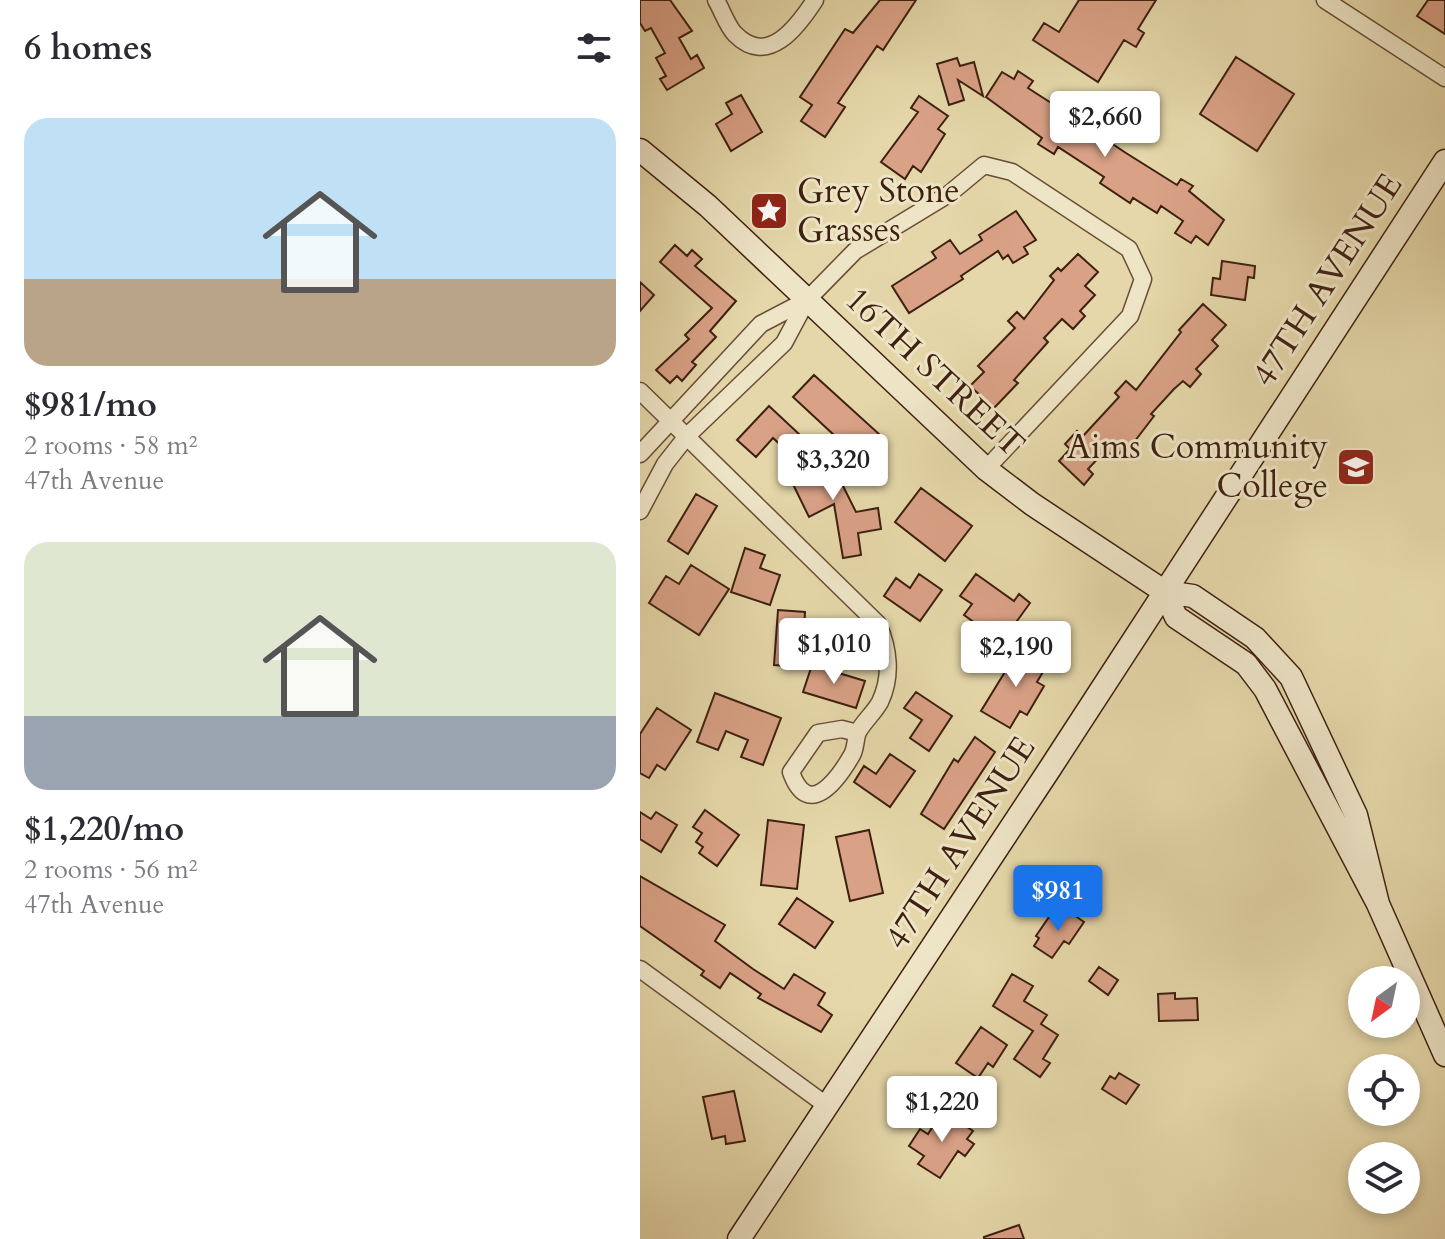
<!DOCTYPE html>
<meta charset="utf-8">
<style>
body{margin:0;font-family:Cardo,serif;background:#f7f7f7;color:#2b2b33;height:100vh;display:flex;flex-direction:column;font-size:30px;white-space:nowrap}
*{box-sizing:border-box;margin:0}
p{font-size:26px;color:#7c7c81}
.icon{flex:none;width:44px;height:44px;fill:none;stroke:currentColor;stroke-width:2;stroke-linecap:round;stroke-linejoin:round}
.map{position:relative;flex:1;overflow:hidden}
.side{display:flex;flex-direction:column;background:#fff;width:640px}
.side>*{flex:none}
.needle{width:52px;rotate:213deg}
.buttons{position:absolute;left:708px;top:966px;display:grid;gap:16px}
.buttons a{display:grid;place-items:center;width:72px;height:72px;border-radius:50%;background:#fff;box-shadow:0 4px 12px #0003;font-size:40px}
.price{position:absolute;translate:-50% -68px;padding:0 18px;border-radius:8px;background:#fff;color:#222;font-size:26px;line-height:52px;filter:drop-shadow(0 2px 4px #0008)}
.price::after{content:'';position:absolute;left:50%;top:48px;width:24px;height:18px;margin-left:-12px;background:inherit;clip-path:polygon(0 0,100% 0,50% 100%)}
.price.current{background:#1a73e8;color:#fff}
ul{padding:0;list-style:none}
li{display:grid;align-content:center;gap:16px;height:424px;padding:0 24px}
li span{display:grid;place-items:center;height:248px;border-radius:24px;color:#555}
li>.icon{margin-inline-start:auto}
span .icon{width:144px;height:144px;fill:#fffc;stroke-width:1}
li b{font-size:34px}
h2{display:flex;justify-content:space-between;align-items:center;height:96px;padding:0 24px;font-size:34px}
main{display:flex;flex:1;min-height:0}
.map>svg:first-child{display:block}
.building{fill:#d9a186;stroke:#3e2010;stroke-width:2}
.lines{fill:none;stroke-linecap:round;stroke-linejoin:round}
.street-casing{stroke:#684e36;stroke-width:19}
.secondary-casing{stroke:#3e2010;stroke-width:25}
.street{stroke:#eee5c7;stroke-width:16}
.secondary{stroke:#eee5c7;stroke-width:22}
.labels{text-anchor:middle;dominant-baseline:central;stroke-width:6;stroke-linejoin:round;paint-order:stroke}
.poi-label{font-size:34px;fill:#3e2010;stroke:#eee5c7;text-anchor:start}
.street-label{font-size:34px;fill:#3e2010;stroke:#eee5c7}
</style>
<main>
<section class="side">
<h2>6 homes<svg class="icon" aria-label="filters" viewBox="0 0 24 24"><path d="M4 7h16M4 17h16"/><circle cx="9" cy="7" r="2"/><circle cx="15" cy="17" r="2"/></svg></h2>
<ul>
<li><span style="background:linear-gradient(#bfe0f5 65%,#b9a48a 0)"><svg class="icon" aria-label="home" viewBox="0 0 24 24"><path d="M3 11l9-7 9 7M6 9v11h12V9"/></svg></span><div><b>$981/mo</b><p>2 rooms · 58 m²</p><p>47th Avenue</p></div></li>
<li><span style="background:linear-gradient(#dfe7d0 70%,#9aa5b1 0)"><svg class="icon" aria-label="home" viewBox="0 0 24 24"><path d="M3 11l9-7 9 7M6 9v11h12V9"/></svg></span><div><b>$1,220/mo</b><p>2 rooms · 56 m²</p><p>47th Avenue</p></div></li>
</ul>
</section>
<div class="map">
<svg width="805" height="1239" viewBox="0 0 805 1239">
<rect width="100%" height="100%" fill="#e5d7a9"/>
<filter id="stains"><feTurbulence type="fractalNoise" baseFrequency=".0025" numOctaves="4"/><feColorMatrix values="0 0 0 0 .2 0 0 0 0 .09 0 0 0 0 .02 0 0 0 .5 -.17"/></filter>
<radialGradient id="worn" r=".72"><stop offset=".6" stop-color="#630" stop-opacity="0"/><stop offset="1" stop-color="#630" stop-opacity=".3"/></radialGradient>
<path class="building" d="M0,0H30L52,31L39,38L51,59L57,55L64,68L27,90L20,79L26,76L16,58L25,53L11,28L5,31L0,23Z
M240,0H276L243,50L237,46L198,103L205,107L185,137L161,121L172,105L160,97L205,29L213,33Z
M439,0H516L498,29L504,33L496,47L484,40L458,82L393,40L404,23L419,32Z
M788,0H805V34L777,16Z
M596,57L654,94L617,151L560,114Z
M317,58L320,66L334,62L343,96L318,80L324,100L309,105L297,64Z
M378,71L393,81L388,88L419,108L416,114L439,129L447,117L457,124L453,131L486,153L537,185L541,179L553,186L549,191L584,220L568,245L556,236L551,243L535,233L543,221L521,206L517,213L493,198L490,203L460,183L464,177L418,147L414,154L398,144L402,138L346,97L362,72L374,79Z
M101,95L122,132L91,151L76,124L92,114L86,103Z
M279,96L308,116L298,129L305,134L281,172L273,166L265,179L241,162L278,112L271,108Z
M376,211L396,240L384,247L388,254L373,263L368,255L363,259L358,251L321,276L323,279L269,313L252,286L296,258L292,252L310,240L320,254L342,240L339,235Z
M35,245L47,256L52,250L62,259L55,266L96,301L70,331L76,337L52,362L56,365L42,381L37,376L30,383L16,370L49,339L45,335L72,308L20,262Z
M438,254L458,272L445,286L455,295L440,311L445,316L433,329L422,319L404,338L408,342L374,380L378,383L354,408L330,386L344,372L338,366L375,328L368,321L377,312L384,319L414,280L410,276L418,268L421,271Z
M582,261L615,266L614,278L608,277L605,300L571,295L573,278L580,279Z
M0,282L14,295L0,311Z
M563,304L586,325L572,340L578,346L556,369L561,374L550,387L543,381L534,389L511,414L514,416L488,450L485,447L475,458L466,450L448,469L453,474L444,485L419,461L430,449L425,444L437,431L443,436L479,397L475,393L486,381L496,390L541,332L539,330Z
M174,375L239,434L234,440L238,445L223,462L153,397Z
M129,406L159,434L145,449L133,438L116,457L97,440Z
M186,452L216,512L238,508L241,529L218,533L221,555L203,558L194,504L169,517L147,472Z
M281,488L332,526L305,561L255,522Z
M56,494L77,506L48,554L28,541Z
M105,548L125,555L120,568L140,575L130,605L91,592Z
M51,565L89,589L59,635L9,603L26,576L39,584Z
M279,574L302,590L280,621L244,596L256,578L270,588Z
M336,574L374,601L379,594L390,603L369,632L357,623L349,633L324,615L332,604L320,596Z
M138,610L165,612L162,667L134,665Z
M379,649L407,665L397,682L404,686L387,715L380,711L370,728L341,711Z
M172,665L225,681L216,708L163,692Z
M276,692L312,716L289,751L270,738L282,720L264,708Z
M75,693L141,718L123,765L101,757L108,740L86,731L78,750L57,742Z
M17,708L51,730L25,770L17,765L9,778L0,773V734Z
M335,737L355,752L304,829L281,814L314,759L318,762Z
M250,754L275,771L250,807L214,782L224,766L236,774Z
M65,810L99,835L77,866L59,853L63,847L56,842L62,833L53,827Z
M0,812L11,819L16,812L37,825L21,852L0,839Z
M128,820L164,825L157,889L121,885Z
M229,830L243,893L210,901L196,837Z
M0,876L85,925L75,941L113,969L144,989L154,974L185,993L178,1005L192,1015L181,1032L118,998L121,994L90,973L80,988L61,975L64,971L0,926Z
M157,898L193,922L175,948L139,924Z
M427,910L444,922L429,944L424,941L412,958L394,946L399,938L396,936L409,917L418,923Z
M459,967L478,980L468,995L449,981Z
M372,974L393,986L384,1001L407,1015L401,1024L418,1035L403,1059L410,1063L400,1077L374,1059L393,1031L353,1006Z
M535,993V999L557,998L558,1020L519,1021L518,994Z
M341,1027L367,1045L353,1067L348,1063L338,1078L316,1063Z
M479,1073L499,1085L486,1104L462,1089L470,1076L475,1079Z
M94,1091L105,1141L86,1144L85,1136L72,1139L63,1097Z
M303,1110L333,1131L327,1139L334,1144L325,1156L318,1151L300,1178L278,1164L284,1156L269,1146L280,1129L288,1134Z
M379,1225L384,1239H344V1237Z"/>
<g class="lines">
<g class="street-casing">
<path id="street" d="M76,0C82,10 87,26 95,34C128,68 158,26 175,0
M685,0L805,78
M0,391L238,624C249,649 252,677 240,702C234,713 224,721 218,732C215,739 216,748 212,755C197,781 168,820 151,772L178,733L202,729L217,733
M0,454L121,324L167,300
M0,511L25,464L47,436L144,343L167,300L215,251L309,194L344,165L372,172L489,249L503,279L490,316L346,469
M0,969L186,1105"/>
</g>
<g class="secondary-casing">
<path id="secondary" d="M0,150L68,206L346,469L392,504L525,592L553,596L615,638L651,677L716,815L738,904
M525,592L536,617L606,664L625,689L738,904L805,1055
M99,1239L409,770L805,161"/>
</g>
<use href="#street" class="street"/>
<use href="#secondary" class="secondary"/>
</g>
<defs>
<g id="sight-square" transform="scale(2)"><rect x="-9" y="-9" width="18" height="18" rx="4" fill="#8f2418" stroke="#eee5c7"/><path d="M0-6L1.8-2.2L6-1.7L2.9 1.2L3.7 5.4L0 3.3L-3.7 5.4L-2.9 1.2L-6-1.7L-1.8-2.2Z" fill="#fff"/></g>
<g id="university-square" transform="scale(2)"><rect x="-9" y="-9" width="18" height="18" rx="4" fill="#8f2418" stroke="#eee5c7"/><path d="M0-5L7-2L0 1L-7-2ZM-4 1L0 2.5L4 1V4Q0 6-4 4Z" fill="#fff"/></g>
</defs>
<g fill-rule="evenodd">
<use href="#sight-square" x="129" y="211"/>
<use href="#university-square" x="716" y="467"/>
</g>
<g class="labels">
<g class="poi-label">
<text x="157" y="191">Grey Stone<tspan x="157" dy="39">Grasses</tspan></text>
<text x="688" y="447" text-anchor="end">Aims Community<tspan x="688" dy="39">College</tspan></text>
</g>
<g class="street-label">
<text transform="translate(687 280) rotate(-57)">47TH AVENUE</text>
<text transform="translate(295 372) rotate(43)">16TH STREET</text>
<text transform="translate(320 843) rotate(-57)">47TH AVENUE</text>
</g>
</g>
<rect width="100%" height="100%" filter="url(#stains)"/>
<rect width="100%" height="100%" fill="url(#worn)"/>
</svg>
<div class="buttons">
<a><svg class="needle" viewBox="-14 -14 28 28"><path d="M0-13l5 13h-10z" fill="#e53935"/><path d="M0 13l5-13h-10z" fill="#7c7c81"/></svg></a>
<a><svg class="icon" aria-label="locate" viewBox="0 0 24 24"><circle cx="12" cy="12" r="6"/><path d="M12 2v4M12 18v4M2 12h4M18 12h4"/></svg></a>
<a><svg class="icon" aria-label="layers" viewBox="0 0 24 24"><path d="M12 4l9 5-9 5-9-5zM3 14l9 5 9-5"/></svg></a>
</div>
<b class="price" style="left:465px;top:159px">$2,660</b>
<b class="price" style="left:193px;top:502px">$3,320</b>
<b class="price" style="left:194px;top:686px">$1,010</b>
<b class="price" style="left:376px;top:689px">$2,190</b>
<b class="price current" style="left:418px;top:933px">$981</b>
<b class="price" style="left:302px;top:1144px">$1,220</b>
</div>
</main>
